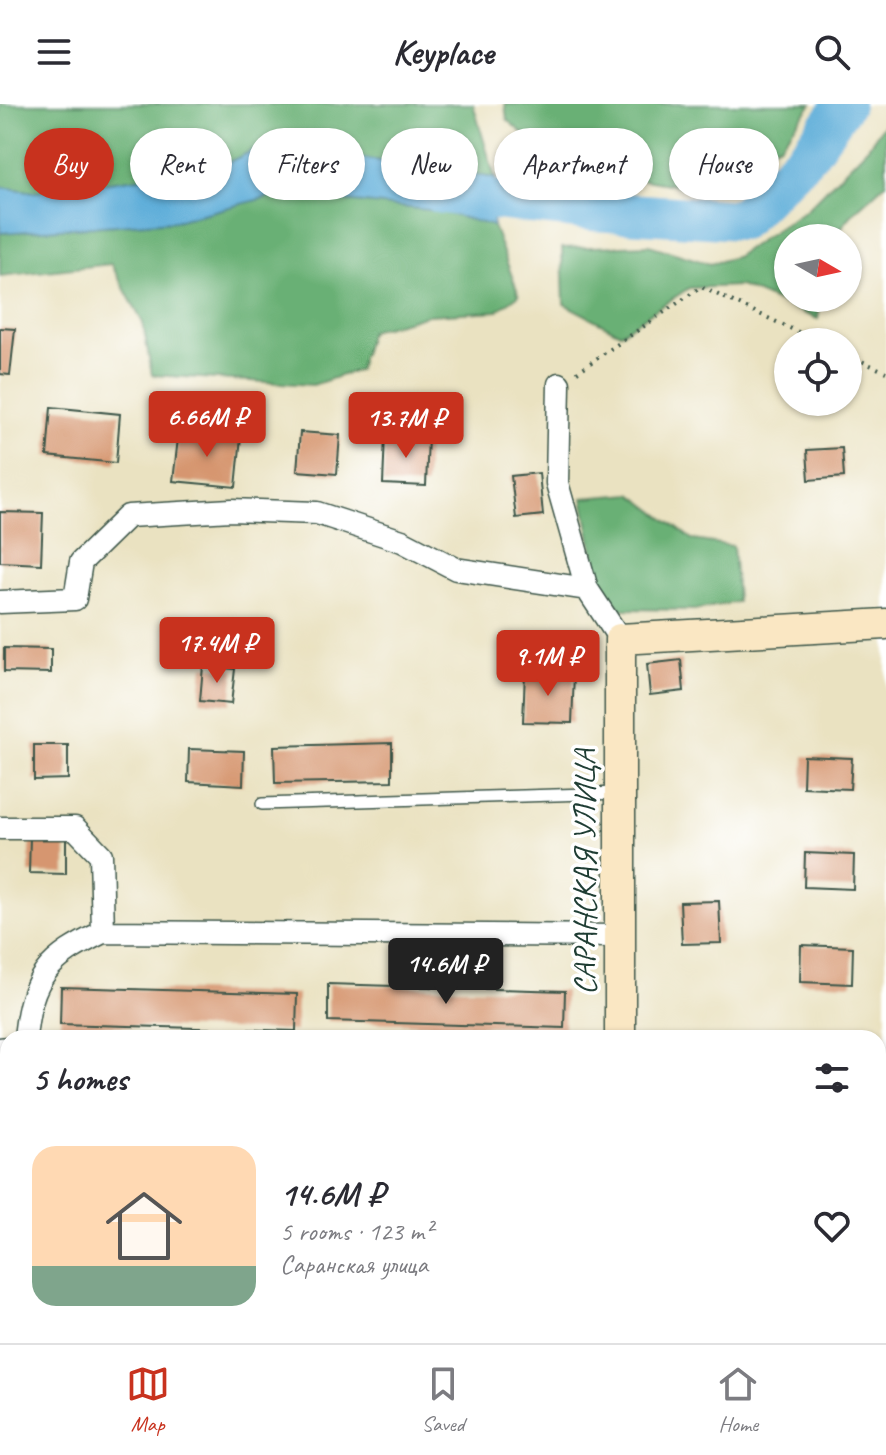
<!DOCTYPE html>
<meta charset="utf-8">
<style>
body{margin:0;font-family:Caveat,sans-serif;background:#f2f2f3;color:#2b2b33;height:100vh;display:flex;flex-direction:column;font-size:30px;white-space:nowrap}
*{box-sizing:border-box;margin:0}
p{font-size:26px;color:#7c7c81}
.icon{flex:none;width:44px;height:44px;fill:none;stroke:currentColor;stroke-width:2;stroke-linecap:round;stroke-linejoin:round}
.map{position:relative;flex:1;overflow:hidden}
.drawer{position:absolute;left:0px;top:926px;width:886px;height:314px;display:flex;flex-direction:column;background:#fff;border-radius:24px 24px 0 0;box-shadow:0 2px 6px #0004}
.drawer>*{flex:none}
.guide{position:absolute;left:24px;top:24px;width:838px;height:72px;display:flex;gap:16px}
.needle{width:52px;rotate:99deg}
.fabs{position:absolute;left:774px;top:120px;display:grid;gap:16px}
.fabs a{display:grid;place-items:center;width:88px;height:88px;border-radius:50%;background:#fff;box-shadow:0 2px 6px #0004;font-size:40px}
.price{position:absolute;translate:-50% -68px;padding:0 18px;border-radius:8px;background:#c8321e;color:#fff;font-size:26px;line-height:52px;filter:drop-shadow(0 2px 4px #0008)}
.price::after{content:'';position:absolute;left:50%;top:48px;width:24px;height:18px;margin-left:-12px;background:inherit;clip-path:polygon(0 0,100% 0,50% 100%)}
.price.active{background:#222;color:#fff}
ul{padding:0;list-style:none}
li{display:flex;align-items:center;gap:24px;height:200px;padding:0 32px}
li span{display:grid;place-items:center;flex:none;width:224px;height:160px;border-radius:24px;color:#555}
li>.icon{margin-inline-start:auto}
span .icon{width:96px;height:96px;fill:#fffc;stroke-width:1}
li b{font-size:34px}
h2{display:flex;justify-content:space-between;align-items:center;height:96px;padding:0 32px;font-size:34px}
.pill{padding:0 28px;border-radius:36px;background:#fff;box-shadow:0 2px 6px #0004;font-size:28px;line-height:72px}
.pill.active{background:#c8321e;color:#fff}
header{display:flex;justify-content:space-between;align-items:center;height:104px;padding:0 32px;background:#fff;font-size:36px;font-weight:700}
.tabs{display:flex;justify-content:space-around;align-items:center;height:112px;border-top:2px solid #e1e1e2;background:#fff;font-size:22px;color:#7c7c81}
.tabs a{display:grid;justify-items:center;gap:4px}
.tabs .active{color:#c8321e}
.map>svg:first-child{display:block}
.forest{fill:#69b075;stroke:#447654;stroke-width:2}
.water{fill:#5faed9;stroke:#3f7686;stroke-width:2}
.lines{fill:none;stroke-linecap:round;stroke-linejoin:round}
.river{stroke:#5faed9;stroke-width:40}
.building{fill:#d69670}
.lane-casing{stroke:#3d5649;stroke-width:14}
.street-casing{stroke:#3d5649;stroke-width:25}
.secondary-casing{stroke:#3d5649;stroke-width:33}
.path{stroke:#3d5649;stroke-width:4;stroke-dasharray:2 6;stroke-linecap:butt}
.lane{stroke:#fff;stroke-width:11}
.street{stroke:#fff;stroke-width:22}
.secondary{stroke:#fae7c3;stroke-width:30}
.labels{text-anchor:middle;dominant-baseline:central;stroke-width:7;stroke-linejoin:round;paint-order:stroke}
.street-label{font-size:32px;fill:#1f3d34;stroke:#fff}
</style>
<header><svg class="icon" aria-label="menu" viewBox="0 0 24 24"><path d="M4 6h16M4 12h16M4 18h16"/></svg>Keyplace<svg class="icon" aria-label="search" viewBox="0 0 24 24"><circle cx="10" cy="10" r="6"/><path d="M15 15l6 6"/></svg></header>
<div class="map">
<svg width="886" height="1239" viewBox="0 0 886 1239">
<rect width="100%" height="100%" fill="#fff"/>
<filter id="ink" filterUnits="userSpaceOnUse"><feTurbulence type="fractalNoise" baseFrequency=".0125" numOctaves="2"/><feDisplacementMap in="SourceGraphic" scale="16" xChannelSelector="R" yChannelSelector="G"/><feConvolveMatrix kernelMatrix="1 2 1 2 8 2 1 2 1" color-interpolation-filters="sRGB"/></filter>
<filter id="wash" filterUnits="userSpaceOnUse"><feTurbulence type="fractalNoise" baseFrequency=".006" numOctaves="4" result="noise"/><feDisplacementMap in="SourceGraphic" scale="32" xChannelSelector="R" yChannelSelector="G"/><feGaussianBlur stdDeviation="1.8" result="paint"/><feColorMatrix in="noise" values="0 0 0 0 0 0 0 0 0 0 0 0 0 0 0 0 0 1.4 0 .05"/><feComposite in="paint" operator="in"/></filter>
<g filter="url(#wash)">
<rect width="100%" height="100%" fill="#eae2c1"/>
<path class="forest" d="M0,0H473L495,74L266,40L219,63L35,88L0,83Z
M505,0H812L780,41L685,83L562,62L507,16Z
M886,17V79L855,107L833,134H788V194H821L818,215L740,182L689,184L620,229L564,200L562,144L649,141L710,160L735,153L807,105L868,43Z
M280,90L439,107L493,122L519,191L497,207L428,211L370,227L358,266L313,281L152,271L143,219L111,160L0,172V129L175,117Z
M632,390L693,436L733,442L737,498L695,506L621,505L599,479L583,394Z"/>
<path class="water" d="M266,40L495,74L493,122L439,107L280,90L175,117L0,129V83L35,88L219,63Z"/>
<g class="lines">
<path class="river" d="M442,90L592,107L741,116L810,48L844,0"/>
</g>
<g id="blocks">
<path class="building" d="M0,224L15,225L10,271L0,270Z
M51,303L120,310L116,359L47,352Z
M179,326L241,333L236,383L173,377Z
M300,328L340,331L337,370L297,367Z
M385,331L428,333L426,382L383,380Z
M842,344L844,373L809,376L807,346Z
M539,369L543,411L516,414L511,372Z
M0,408L43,409L41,460L0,458Z
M4,544L51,545V569L4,568Z
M681,556L684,587L650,591L647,560Z
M203,562L235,565L231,600L200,597Z
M525,568L574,570L572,619L523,618Z
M392,639V677L275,679L274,642Z
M34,641H68V675L34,676Z
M189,645L244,647L243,681L188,678Z
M804,652L852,654L850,685L803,683Z
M30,733L66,734V770L29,769Z
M805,749L854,751L853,785L804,783Z
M719,797L721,839L682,840L680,798Z
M801,841L853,843L852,880L800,878Z
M328,880L565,887L564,924L328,917Z
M61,883L297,890L296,927L60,920Z
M0,953H7L6,991H0Z
M0,1150H8V1182L0,1181Z
M878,1229H886V1239H852V1232H878Z"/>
</g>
</g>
<g filter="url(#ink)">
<use href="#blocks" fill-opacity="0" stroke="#3d5649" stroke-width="2"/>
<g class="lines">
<g class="lane-casing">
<path id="lane" d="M262,700L619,689
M162,1232L255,1239
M346,1239L347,1232"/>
</g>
<g class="street-casing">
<path id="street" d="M559,280L557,379L587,485L620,535
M0,498L75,495L81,458L128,412L231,406L317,409L402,437L456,465L587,485
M0,724H75L101,751L103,828C48,855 31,872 25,934
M103,828L620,832
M0,945L8,944
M0,1224H8"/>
</g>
<g class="secondary-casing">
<path id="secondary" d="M620,934V535L886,520
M618,1239V1232"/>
</g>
<path class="path" d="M848,251L886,268
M577,268L701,183L820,238"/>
<use href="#lane" class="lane"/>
<use href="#street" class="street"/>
<use href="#secondary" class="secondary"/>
</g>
</g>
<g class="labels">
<g class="street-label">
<text transform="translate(584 768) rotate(-90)">САРАНСКАЯ УЛИЦА</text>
</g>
</g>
</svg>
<div class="fabs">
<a><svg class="needle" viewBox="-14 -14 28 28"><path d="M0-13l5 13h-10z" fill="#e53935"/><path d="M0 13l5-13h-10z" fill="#7c7c81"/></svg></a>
<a><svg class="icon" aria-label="locate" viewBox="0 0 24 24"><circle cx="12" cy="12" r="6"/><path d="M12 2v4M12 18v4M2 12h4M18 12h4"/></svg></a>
</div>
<b class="price" style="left:207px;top:355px">6.66M ₽</b>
<b class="price" style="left:406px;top:356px">13.7M ₽</b>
<b class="price" style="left:217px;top:581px">17.4M ₽</b>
<b class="price" style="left:548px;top:594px">9.1M ₽</b>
<b class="price active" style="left:446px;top:902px">14.6M ₽</b>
<div class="guide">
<a class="pill active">Buy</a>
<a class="pill">Rent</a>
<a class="pill">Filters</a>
<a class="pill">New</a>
<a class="pill">Apartment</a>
<a class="pill">House</a>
</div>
<section class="drawer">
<h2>5 homes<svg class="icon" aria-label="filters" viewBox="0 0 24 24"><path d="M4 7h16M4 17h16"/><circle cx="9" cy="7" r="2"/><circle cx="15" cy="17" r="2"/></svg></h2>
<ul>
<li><span style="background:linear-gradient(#ffd9b3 75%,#7fa58c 0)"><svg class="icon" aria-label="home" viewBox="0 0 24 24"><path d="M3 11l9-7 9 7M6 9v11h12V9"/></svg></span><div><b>14.6M ₽</b><p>5 rooms · 123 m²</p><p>Саранская улица</p></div><svg class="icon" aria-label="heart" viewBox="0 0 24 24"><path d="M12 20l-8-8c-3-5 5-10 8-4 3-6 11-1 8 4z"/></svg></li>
</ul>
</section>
</div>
<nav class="tabs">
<a class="active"><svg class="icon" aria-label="map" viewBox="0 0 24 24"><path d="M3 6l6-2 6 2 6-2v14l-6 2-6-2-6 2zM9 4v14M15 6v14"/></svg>Map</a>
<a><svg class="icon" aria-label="saved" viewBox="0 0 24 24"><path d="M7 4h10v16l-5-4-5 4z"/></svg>Saved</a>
<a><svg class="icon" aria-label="home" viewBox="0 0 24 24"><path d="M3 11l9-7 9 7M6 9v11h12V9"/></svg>Home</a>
</nav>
